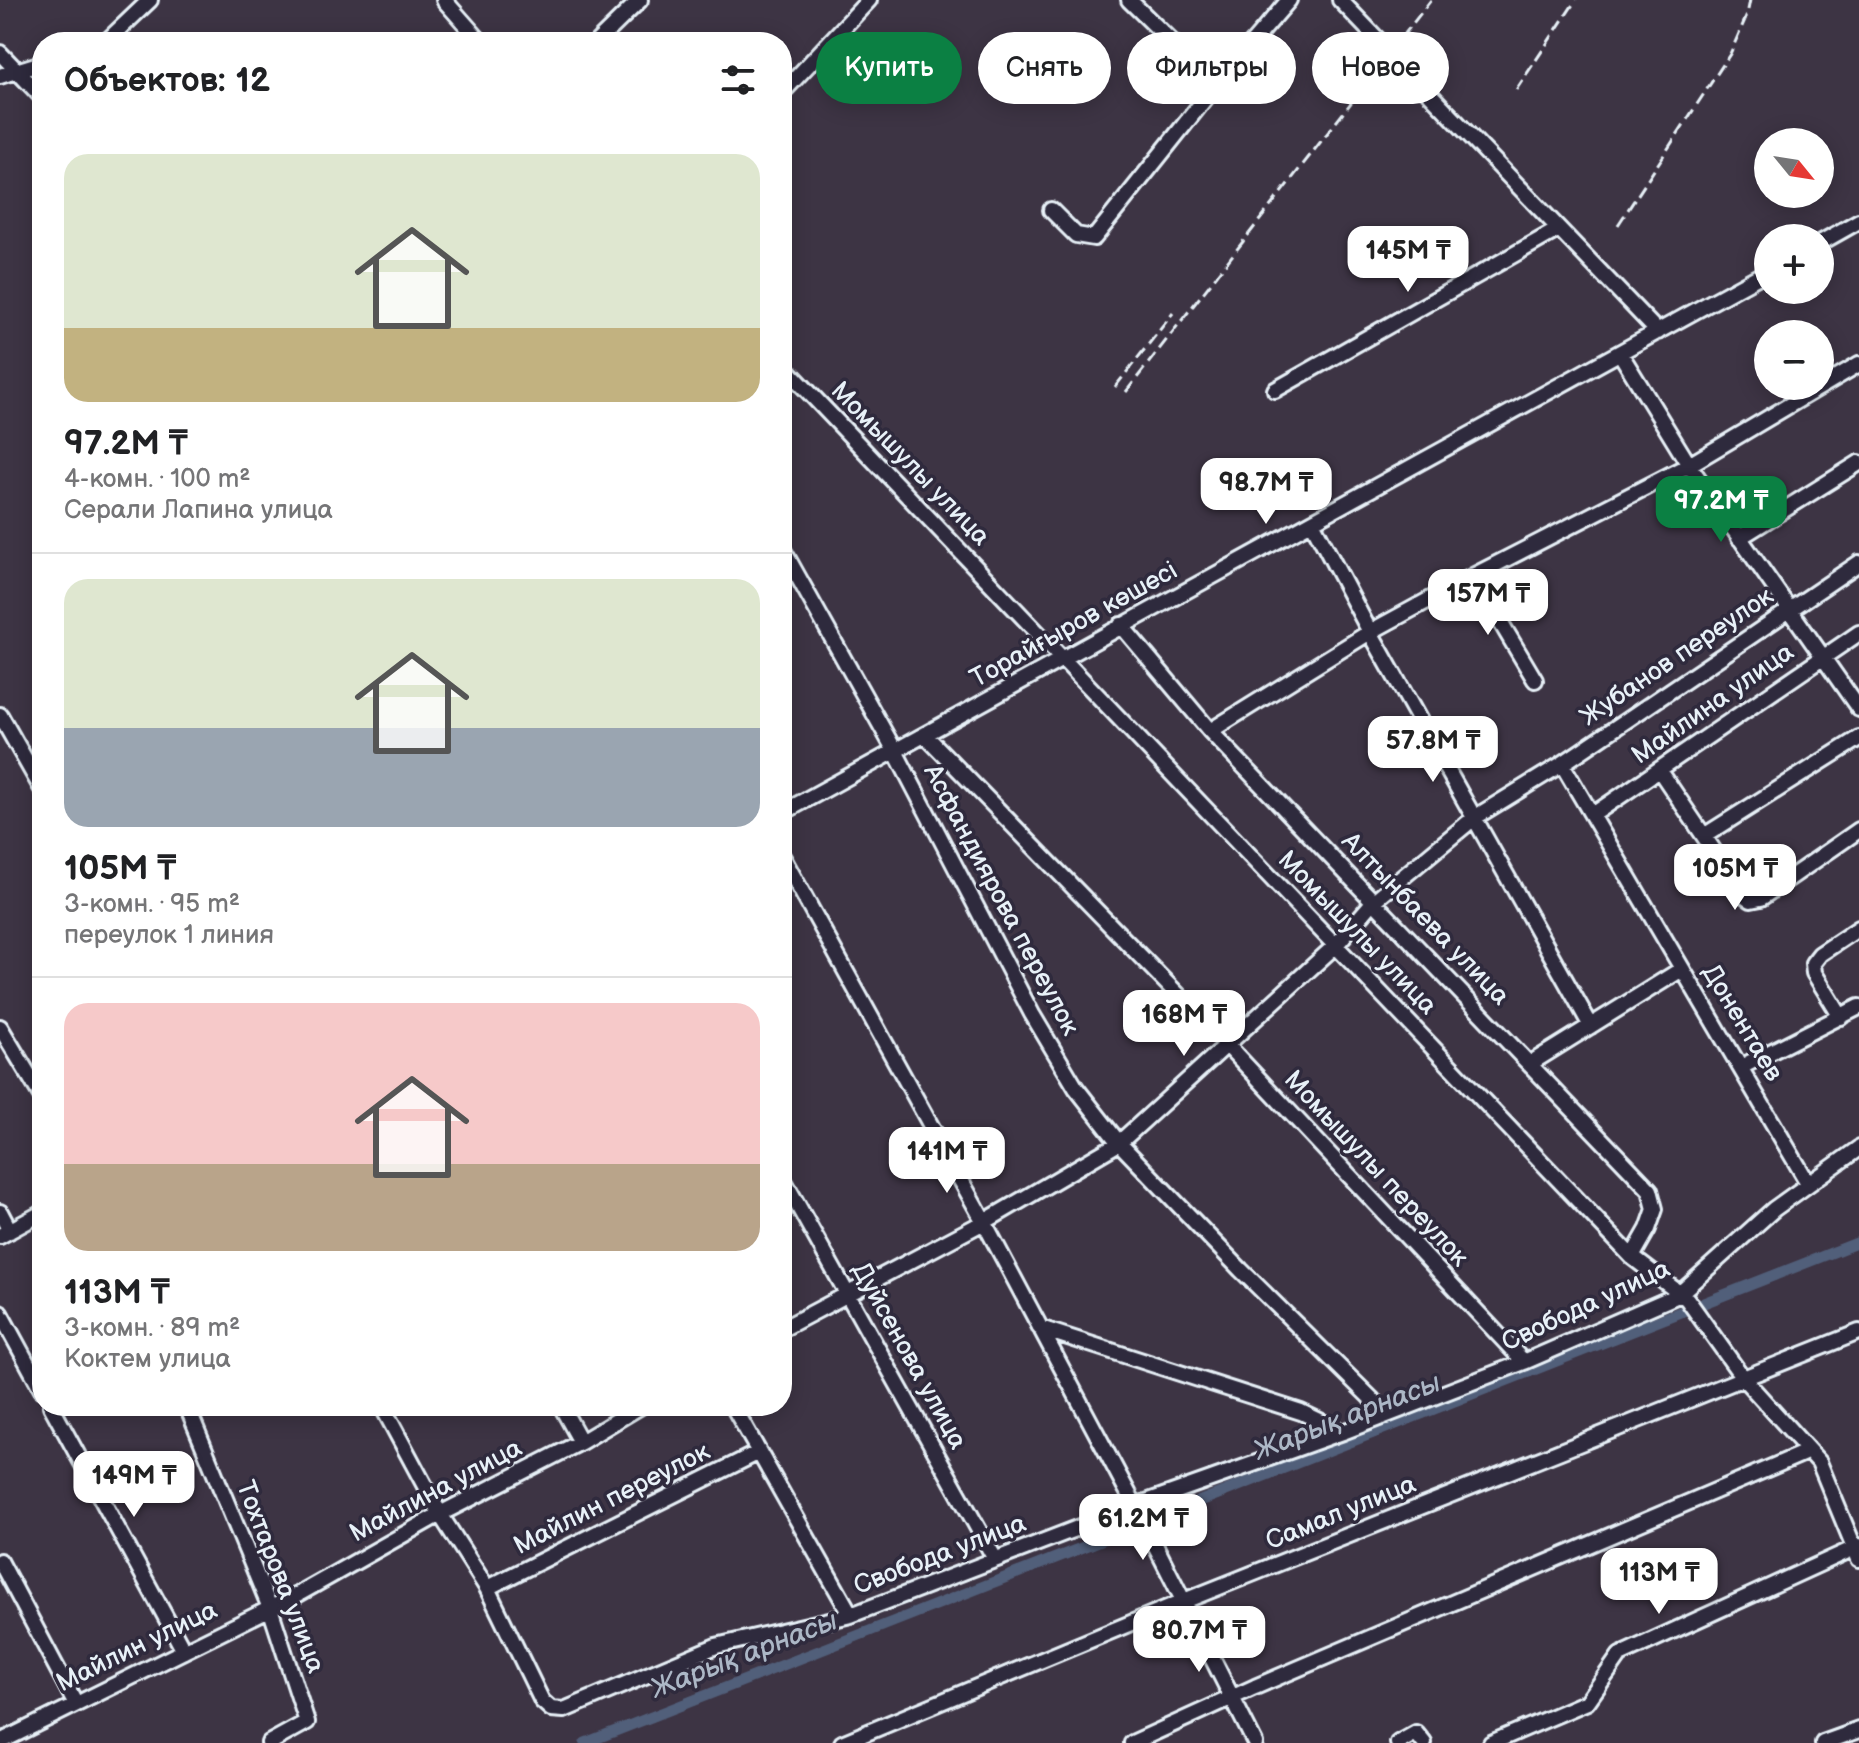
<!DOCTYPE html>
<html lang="ru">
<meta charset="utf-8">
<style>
body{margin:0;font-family:"Balsamiq Sans",sans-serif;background:#f6f6f6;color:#202124;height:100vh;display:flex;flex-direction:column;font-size:30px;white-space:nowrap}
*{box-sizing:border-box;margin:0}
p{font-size:26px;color:#757577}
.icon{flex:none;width:44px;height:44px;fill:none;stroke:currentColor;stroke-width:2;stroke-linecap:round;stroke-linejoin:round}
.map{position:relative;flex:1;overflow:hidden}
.side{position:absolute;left:32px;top:32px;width:760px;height:1384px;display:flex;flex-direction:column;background:#fff;border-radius:32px;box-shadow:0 4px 20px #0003}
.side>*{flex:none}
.hud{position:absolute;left:816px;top:32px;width:760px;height:72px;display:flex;gap:16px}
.needle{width:52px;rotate:120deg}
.tools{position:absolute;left:1754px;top:128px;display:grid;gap:16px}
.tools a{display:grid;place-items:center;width:80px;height:80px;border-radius:50%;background:#fff;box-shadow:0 4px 20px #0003;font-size:40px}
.price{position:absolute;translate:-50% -68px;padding:0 18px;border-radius:16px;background:#fff;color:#222;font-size:26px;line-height:52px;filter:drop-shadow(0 2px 4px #0008)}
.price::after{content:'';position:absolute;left:50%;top:48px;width:24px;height:18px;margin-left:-12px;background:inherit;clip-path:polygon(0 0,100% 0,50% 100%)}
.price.selected{background:#0b8043;color:#fff}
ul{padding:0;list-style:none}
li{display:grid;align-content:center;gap:16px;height:424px;padding:0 32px}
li+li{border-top:2px solid #e0e0e0}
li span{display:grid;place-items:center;height:248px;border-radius:24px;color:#555}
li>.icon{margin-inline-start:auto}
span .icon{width:144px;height:144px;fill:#fffc;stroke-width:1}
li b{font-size:34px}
h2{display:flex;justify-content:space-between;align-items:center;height:96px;padding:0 32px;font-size:34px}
.pill{padding:0 28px;border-radius:36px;background:#fff;box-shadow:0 4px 20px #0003;font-size:28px;line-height:72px}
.pill.selected{background:#0b8043;color:#fff}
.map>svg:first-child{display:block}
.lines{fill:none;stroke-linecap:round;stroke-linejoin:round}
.canal{stroke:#515f7a;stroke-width:11}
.minor-casing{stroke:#e8f1f8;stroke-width:20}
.minor{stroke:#2f2a3d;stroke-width:14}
.rail{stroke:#e8f1f8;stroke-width:3;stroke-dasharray:12 6;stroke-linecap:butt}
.labels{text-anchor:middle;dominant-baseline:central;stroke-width:7;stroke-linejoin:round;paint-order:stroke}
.street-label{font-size:26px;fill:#e8f1f8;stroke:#2f2a3d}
.water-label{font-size:28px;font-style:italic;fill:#acb7c6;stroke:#2f2a3d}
</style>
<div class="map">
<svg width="1859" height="1743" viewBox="0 0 1859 1743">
<rect width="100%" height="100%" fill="#3d3444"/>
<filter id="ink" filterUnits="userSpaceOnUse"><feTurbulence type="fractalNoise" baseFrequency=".0125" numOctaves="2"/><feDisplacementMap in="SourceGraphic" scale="16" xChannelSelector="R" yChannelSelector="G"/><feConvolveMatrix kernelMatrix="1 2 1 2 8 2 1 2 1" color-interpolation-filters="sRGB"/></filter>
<g filter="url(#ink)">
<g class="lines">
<path class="canal" d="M585,1743L1859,1242"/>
<g class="minor-casing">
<path id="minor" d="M444,0L481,42
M1129,0L1216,85
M1340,0L1658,332
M106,42L150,0
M597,42L640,0
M0,53L42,97
M0,76L42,63
M782,93L869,0
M1051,210L1076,235L1094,238L1216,85L1289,0
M1820,243L1859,221
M1620,353L1689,465L1859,709
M782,364L1632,1257L1687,1299L1744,1379L1819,1462L1859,1559
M1275,390L1559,229
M1312,522L1370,632L1591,1026
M1739,538L1859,463
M782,548L895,751L1032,1014L1076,1088L1119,1143L1241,1270L1387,1414
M1473,576L1535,680
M1121,625L1210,731L1650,1190L1655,1209L1648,1229L1632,1257
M0,715L42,789
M1210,731L1370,632L1473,576L1689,465L1859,364
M925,735L1227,1045L1524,1362
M1562,764L1808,1183
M1660,771L1743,894L1751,900L1761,898L1859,830
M782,813L1768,271
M1594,814L1859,633
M1704,836L1859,738
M782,856L984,1222L1141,1517L1255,1743
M1841,1017L1814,973L1813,963L1820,954L1859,928
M0,1027L42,1097
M1531,1063L1682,969
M1741,1067L1859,1007
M782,1177L995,1559
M0,1212L10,1231
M0,1236L42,1213
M0,1313L42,1390
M1040,1328L1301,1412L1343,1432
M782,1329L984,1222L1119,1143L1336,945L1374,901L1474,818L1562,764L1859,563
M51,1406L184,1651
M187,1406L270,1608L307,1722L269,1743
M382,1406L440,1514L487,1588L542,1701L551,1709L564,1710L716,1646L851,1615L1135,1506L1343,1432L1524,1362L1678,1295L1774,1209L1859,1148
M561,1406L581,1442
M733,1406L851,1615
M0,1561L76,1704
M487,1588L759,1452
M0,1742L295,1596L440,1514L581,1442L641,1406
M842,1743L1184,1601L1859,1332
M1132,1743L1255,1687L1809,1451
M1398,1743L1416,1733L1424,1743
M1491,1743L1587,1702L1620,1655L1859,1546
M1823,1743L1859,1730"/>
</g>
<use href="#minor" class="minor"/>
<path class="rail" d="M1516,90L1576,0
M1618,225L1730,54L1747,15L1750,0
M1115,387L1173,313
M1126,392L1431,0"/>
</g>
</g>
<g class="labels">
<g class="street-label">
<text transform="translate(910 464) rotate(46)">Момышулы улица</text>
<text transform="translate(1074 625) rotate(-29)">Торайғыров көшесі</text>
<text transform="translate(1677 657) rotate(-34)">Жубанов переулок</text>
<text transform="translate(1713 704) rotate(-35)">Майлина улица</text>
<text transform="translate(1001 900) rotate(62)">Асфандиярова переулок</text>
<text transform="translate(1425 919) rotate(46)">Алтынбаева улица</text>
<text transform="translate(1357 933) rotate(46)">Момышулы улица</text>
<text transform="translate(1742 1023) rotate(59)">Донентаев</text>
<text transform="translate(1376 1169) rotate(47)">Момышулы переулок</text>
<text transform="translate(1586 1306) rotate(-25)">Свобода улица</text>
<text transform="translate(909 1356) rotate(61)">Дуйсенова улица</text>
<text transform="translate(436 1491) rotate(-28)">Майлина улица</text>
<text transform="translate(612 1499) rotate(-27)">Майлин переулок</text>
<text transform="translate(1341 1513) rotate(-22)">Самал улица</text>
<text transform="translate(940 1555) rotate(-21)">Свобода улица</text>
<text transform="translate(280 1577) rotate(69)">Тохтарова улица</text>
<text transform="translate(137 1647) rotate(-26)">Майлин улица</text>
</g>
<g class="water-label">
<text transform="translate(1347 1417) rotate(-21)">Жарық арнасы</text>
<text transform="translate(744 1655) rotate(-21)">Жарық арнасы</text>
</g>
</g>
</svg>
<div class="tools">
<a><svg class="needle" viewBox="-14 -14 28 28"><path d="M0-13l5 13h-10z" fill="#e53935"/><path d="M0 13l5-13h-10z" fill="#757577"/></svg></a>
<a>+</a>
<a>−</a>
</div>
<b class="price" style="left:1408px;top:294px">145M ₸</b>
<b class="price" style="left:1266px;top:526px">98.7M ₸</b>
<b class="price selected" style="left:1721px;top:544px">97.2M ₸</b>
<b class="price" style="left:1488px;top:637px">157M ₸</b>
<b class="price" style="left:1433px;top:784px">57.8M ₸</b>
<b class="price" style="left:1735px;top:912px">105M ₸</b>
<b class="price" style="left:1184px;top:1058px">168M ₸</b>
<b class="price" style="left:947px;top:1195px">141M ₸</b>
<b class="price" style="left:134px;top:1519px">149M ₸</b>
<b class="price" style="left:1143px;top:1562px">61.2M ₸</b>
<b class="price" style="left:1659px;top:1616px">113M ₸</b>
<b class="price" style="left:1199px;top:1674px">80.7M ₸</b>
<div class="hud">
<a class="pill selected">Купить</a>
<a class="pill">Снять</a>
<a class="pill">Фильтры</a>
<a class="pill">Новое</a>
</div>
<section class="side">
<h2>Объектов: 12<svg class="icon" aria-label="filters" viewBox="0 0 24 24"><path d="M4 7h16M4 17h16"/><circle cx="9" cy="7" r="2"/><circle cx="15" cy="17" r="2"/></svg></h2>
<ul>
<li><span style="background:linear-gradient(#dfe7d0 70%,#c2b280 0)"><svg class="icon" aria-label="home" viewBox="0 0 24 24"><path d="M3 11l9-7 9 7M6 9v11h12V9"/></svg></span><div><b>97.2M ₸</b><p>4-комн. · 100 m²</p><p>Серали Лапина улица</p></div></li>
<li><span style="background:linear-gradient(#dfe7d0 60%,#9aa5b1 0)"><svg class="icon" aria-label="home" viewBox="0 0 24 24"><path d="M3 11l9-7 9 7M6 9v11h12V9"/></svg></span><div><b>105M ₸</b><p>3-комн. · 95 m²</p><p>переулок 1 линия</p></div></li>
<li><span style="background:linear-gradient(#f6c9c9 65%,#b9a48a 0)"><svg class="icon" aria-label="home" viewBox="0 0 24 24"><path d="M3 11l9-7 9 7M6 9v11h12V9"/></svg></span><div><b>113M ₸</b><p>3-комн. · 89 m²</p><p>Коктем улица</p></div></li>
</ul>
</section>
</div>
